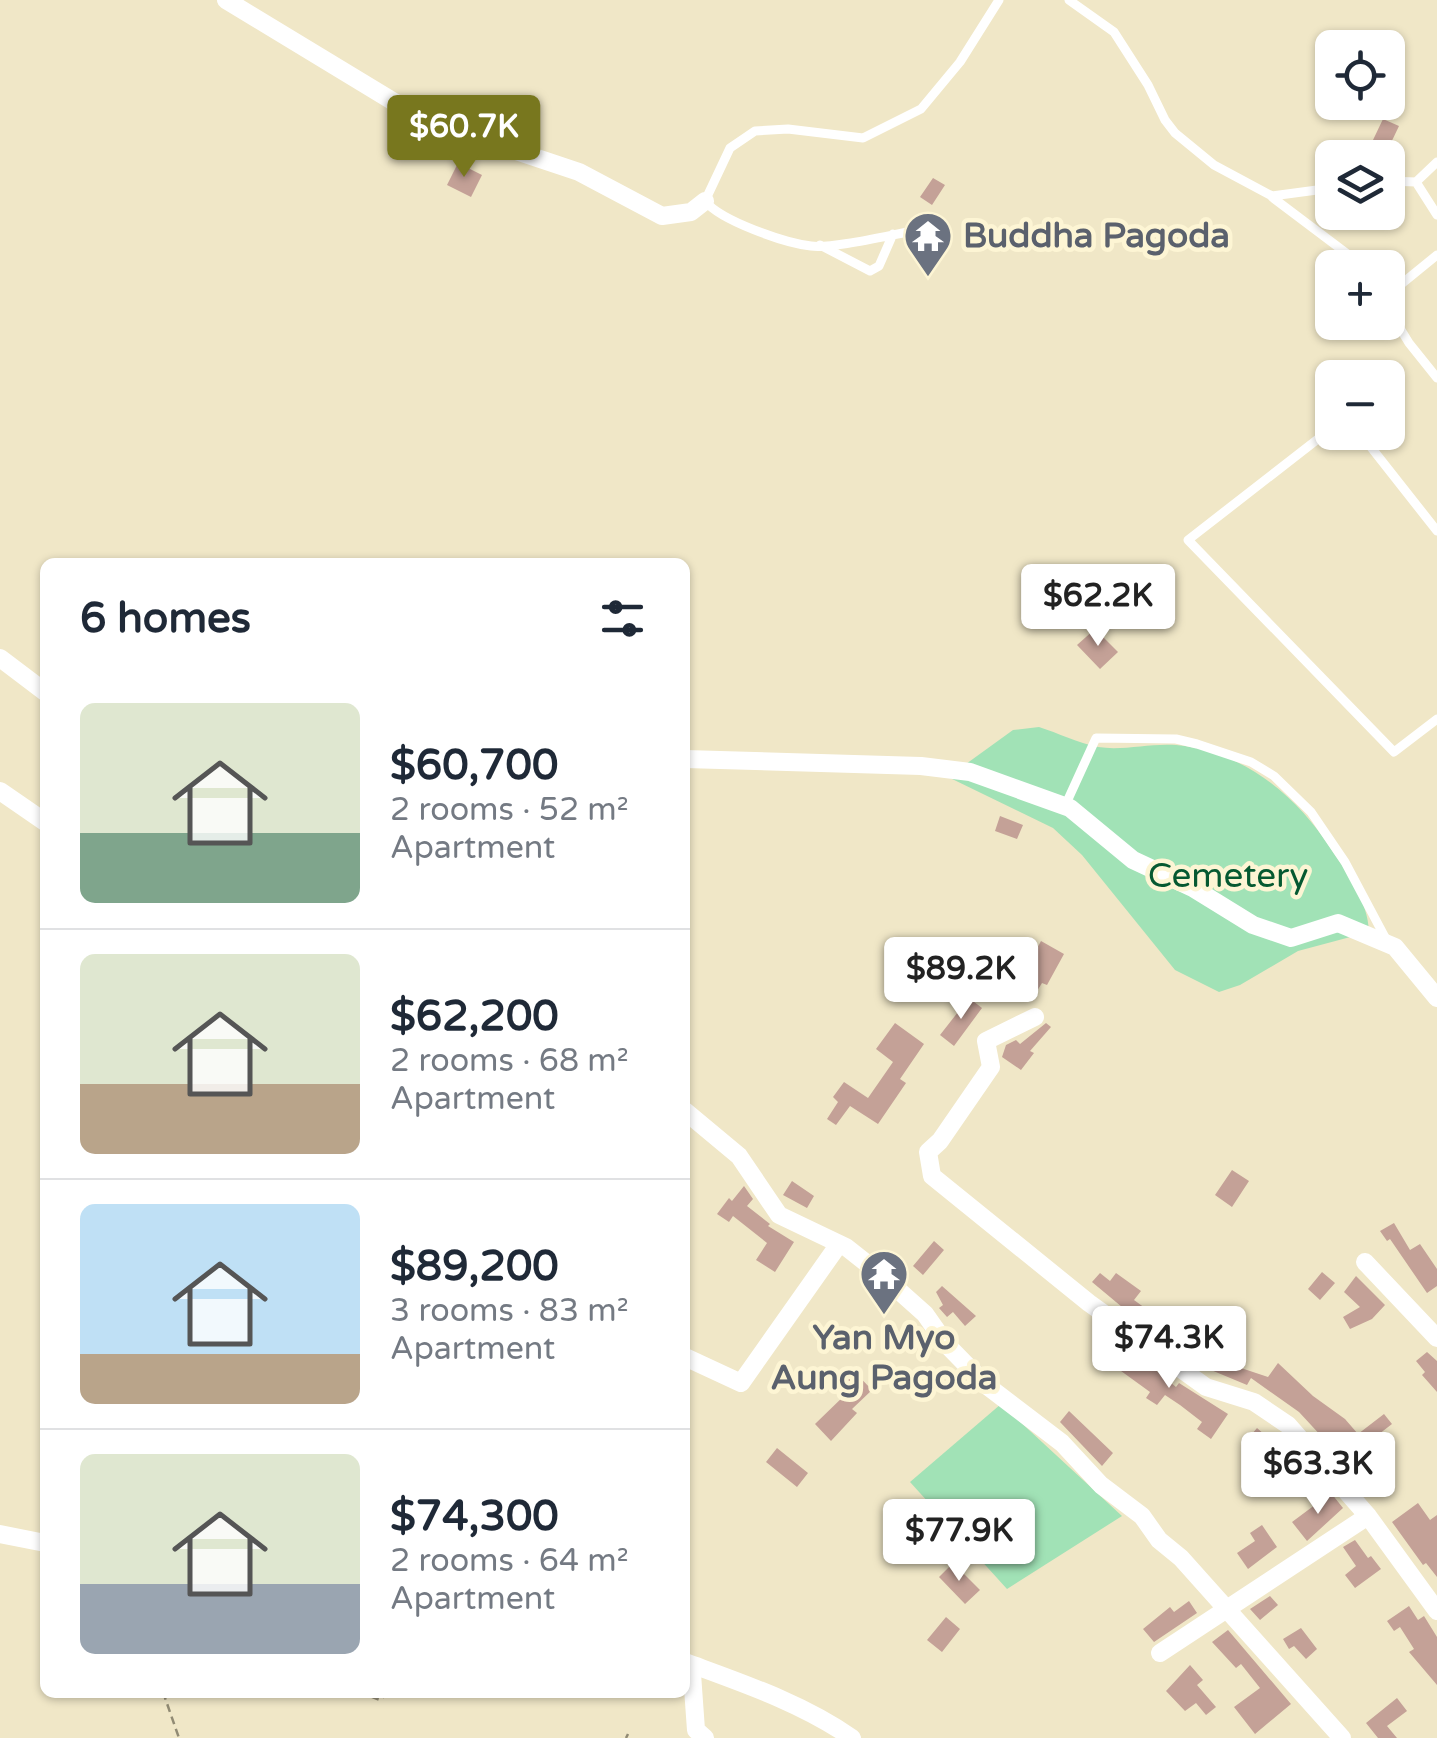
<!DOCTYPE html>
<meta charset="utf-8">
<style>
body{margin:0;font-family:"Varela Round",sans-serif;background:#f6f6f7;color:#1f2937;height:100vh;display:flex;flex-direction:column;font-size:38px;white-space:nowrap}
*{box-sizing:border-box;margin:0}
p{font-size:32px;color:#747a83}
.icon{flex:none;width:55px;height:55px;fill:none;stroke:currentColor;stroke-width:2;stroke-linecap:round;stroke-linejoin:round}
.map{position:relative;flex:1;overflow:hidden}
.drawer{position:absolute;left:40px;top:558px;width:650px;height:1140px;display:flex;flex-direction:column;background:#fff;border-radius:15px;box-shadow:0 2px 8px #0004}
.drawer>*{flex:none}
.buttons{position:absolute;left:1315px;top:30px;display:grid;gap:20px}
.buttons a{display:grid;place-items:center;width:90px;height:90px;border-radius:15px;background:#fff;box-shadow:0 2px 8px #0004;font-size:50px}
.price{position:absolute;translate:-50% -85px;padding:0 22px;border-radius:10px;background:#fff;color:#222;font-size:32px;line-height:65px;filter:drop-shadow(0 2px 5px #0008)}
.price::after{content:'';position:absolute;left:50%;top:60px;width:30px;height:22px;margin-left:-15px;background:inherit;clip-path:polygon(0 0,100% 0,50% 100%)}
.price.active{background:#78771e;color:#fff}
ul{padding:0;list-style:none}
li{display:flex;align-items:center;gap:30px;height:250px;padding:0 40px}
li+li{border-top:2px solid #e0e1e3}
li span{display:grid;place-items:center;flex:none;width:280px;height:200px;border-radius:15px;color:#555}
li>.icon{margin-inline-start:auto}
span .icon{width:120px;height:120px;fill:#fffc;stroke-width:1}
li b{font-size:42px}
h2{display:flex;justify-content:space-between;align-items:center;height:120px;padding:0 40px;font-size:42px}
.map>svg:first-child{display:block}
.green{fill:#a1e2b6}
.building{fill:#c4a197}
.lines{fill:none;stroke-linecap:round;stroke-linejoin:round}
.path{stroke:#918b74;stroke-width:2.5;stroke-dasharray:8 5;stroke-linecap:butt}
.service{stroke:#fff;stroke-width:9}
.minor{stroke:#fff;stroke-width:18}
.labels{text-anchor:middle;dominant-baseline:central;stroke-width:9;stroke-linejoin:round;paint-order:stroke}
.worship-label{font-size:35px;font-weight:bold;fill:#5b616d;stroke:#fdf5d4;text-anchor:start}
.park-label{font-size:35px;fill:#065931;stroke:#fdf5d4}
</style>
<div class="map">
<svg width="1437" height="1738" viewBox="0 0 1437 1738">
<rect width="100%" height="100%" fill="#f0e7c7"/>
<path class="green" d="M1039,727C1058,733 1078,743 1098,747C1123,751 1150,743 1176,745C1243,751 1296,795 1331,849C1348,874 1368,901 1369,932L1298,951L1240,985L1219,992L1175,970L1082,855L1053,828L948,777L1013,730Z
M1001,1404L1122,1516L1007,1589L910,1482Z"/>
<path class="building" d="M1383,119L1399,126L1389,147L1373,140Z
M458,163L482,175L471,197L447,185Z
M933,178L945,185L932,205L920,197Z
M1095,629L1118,652L1100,669L1077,645Z
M1000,816L1023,825L1017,839L995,831Z
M1041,941L1064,954L1047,985L1042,983L1037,991L1023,983L1028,975L1024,973Z
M969,998L982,1008L954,1046L940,1035Z
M895,1023L924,1044L900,1079L906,1083L878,1124L850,1106L836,1125L827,1119L838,1102L833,1097L844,1082L868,1098L893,1062L876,1049Z
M1046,1023L1051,1027L1030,1051L1034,1053L1021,1070L1002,1057L1006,1045L1016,1040L1020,1044Z
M1232,1170L1249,1181L1232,1207L1215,1195Z
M792,1181L814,1196L807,1208L783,1195Z
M744,1186L753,1199L747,1206L770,1224L768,1226L794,1242L775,1272L756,1260L767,1243L733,1216L729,1222L717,1214L729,1198L732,1201Z
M1394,1223L1410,1250L1420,1244L1437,1269V1286L1427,1293L1390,1239L1387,1241L1380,1231Z
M934,1241L944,1250L923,1275L913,1266Z
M1322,1272L1335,1283L1320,1300L1308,1289Z
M1100,1273L1110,1281L1116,1273L1141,1291L1134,1300L1149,1311L1140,1322L1092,1282Z
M1356,1276L1385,1305L1372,1319L1350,1329L1343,1317L1360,1307L1344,1292Z
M942,1286L976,1316L965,1326L953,1312L947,1317L939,1308L943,1305L936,1292Z
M1125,1345L1176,1387L1179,1383L1228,1414L1211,1439L1197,1429L1202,1422L1180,1405L1165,1395L1157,1405L1146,1398L1150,1392L1110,1363Z
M1208,1349L1241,1368L1268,1377L1278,1363L1313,1396L1345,1419L1358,1434L1384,1414L1392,1424L1370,1441L1372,1443L1364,1450L1376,1465L1360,1478L1299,1412L1251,1378L1247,1385L1199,1365Z
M1427,1352L1437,1361V1392L1422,1375L1425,1372L1416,1361Z
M849,1366L872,1390L852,1409L857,1413L831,1441L815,1424L848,1392L836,1379Z
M1069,1411L1113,1453L1102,1466L1060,1422Z
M1257,1428L1289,1456L1270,1476L1258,1465L1265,1458L1246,1441Z
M777,1448L808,1473L797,1487L766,1462Z
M1331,1493L1343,1508L1307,1541L1292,1522Z
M1418,1503L1430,1520L1437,1515V1577L1426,1563L1423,1565L1392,1522Z
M1262,1525L1277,1547L1248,1569L1237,1553L1255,1541L1250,1533Z
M1355,1540L1368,1558L1371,1556L1381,1569L1355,1588L1345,1575L1356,1566L1343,1547Z
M953,1563L980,1590L965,1604L939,1577Z
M1270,1596L1278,1605L1260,1620L1250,1609Z
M1189,1601L1197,1613L1154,1642L1143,1629L1170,1607L1174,1612Z
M1409,1606L1418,1620L1424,1616L1437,1637V1685L1409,1652L1414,1649L1400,1627L1394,1631L1387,1621Z
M946,1617L960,1629L942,1652L927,1640Z
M1301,1628L1317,1649L1306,1659L1294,1646L1289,1649L1283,1639Z
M1228,1630L1291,1704L1255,1734L1234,1707L1260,1688L1241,1664L1236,1668L1212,1642Z
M1190,1665L1203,1680L1197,1685L1216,1707L1206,1715L1196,1703L1185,1711L1166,1691Z
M1397,1698L1407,1711L1387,1726L1397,1738H1378L1366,1723Z"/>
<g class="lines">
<path class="path" d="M163,1692L179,1738
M359,1692L380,1700L388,1692
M626,1738L628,1734"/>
<path class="service" d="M1069,0L1114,32L1148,85L1165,120L1175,133L1214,165L1272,196L1332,188
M1388,181L1416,182L1437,215
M1416,182L1437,162
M1272,197L1366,268
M927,232L919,230C894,234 833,249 811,246C785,243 721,221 705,201L730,148L755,131L788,129L863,138L921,109L960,62L999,0
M820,245L870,271L879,266L893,234
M1437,255L1394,290L1390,312L1409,343L1437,378
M1332,428L1188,540L1394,752L1437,719
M1359,432L1437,531
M1065,806L1096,738L1176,739L1197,744L1251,762L1274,776L1311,812L1345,862L1387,941"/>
<path class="minor" d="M226,0L409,111L447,128L579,172L662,216L691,212L705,201
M0,658L45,692
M685,759L921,766L970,772L1070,808L1133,860L1193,888L1253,925L1291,938L1338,923L1395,947L1437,998
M0,791L45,822
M1035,1017L986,1041L991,1067L940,1141L928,1152L932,1176L1089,1303L1206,1387L1254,1402L1288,1425L1368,1516L1437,1611
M685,1111L739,1156L779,1215L846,1247L879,1273L925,1314L946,1344L986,1385L1062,1443L1101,1485L1142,1516L1159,1540L1181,1558L1342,1738
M1365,1262L1437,1338
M685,1357L741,1383L839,1244
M0,1534L45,1543
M1160,1653L1368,1516
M685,1662C742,1683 802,1703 852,1738
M685,1662L692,1674L696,1730L705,1738"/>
</g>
<defs>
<g id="temple-pin" transform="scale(2.5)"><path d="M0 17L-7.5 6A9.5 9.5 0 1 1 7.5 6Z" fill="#6b7280" stroke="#fdf5d4"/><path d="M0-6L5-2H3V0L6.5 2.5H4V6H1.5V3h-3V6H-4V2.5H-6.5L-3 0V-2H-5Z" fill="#fff"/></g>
</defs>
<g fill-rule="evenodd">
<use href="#temple-pin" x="928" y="236"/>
<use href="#temple-pin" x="884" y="1274"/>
</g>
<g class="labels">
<g class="worship-label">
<text x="963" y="236">Buddha Pagoda</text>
<text x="884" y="1338" text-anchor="middle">Yan Myo<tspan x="884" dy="40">Aung Pagoda</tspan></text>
</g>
<g class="park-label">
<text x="1228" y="876">Cemetery</text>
</g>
</g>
</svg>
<div class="buttons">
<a><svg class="icon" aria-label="locate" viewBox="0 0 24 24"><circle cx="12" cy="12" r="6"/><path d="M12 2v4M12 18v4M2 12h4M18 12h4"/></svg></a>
<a><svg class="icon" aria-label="layers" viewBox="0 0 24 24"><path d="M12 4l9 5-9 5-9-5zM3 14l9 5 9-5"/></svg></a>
<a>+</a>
<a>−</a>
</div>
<b class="price active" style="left:464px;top:180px">$60.7K</b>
<b class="price" style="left:1098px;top:649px">$62.2K</b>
<b class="price" style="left:961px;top:1022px">$89.2K</b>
<b class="price" style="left:1169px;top:1391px">$74.3K</b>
<b class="price" style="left:1318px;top:1517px">$63.3K</b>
<b class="price" style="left:959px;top:1584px">$77.9K</b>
<section class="drawer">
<h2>6 homes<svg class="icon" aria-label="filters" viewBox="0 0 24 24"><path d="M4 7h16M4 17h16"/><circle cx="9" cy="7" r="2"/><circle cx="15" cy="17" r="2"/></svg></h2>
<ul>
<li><span style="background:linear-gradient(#dfe7d0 65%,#7fa58c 0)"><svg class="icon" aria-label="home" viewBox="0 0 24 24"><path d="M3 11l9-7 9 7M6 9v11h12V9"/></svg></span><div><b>$60,700</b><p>2 rooms · 52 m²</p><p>Apartment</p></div></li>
<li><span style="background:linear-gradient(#dfe7d0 65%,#b9a48a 0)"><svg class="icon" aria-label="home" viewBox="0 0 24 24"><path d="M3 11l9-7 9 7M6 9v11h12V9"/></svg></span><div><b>$62,200</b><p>2 rooms · 68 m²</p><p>Apartment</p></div></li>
<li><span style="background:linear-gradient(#bfe0f5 75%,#b9a48a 0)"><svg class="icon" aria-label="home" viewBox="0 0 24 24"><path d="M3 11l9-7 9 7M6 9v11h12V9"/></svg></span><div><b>$89,200</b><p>3 rooms · 83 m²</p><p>Apartment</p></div></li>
<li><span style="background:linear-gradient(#dfe7d0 65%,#9aa5b1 0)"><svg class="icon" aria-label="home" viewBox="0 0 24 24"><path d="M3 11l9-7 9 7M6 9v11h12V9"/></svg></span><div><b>$74,300</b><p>2 rooms · 64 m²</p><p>Apartment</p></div></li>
</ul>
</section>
</div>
